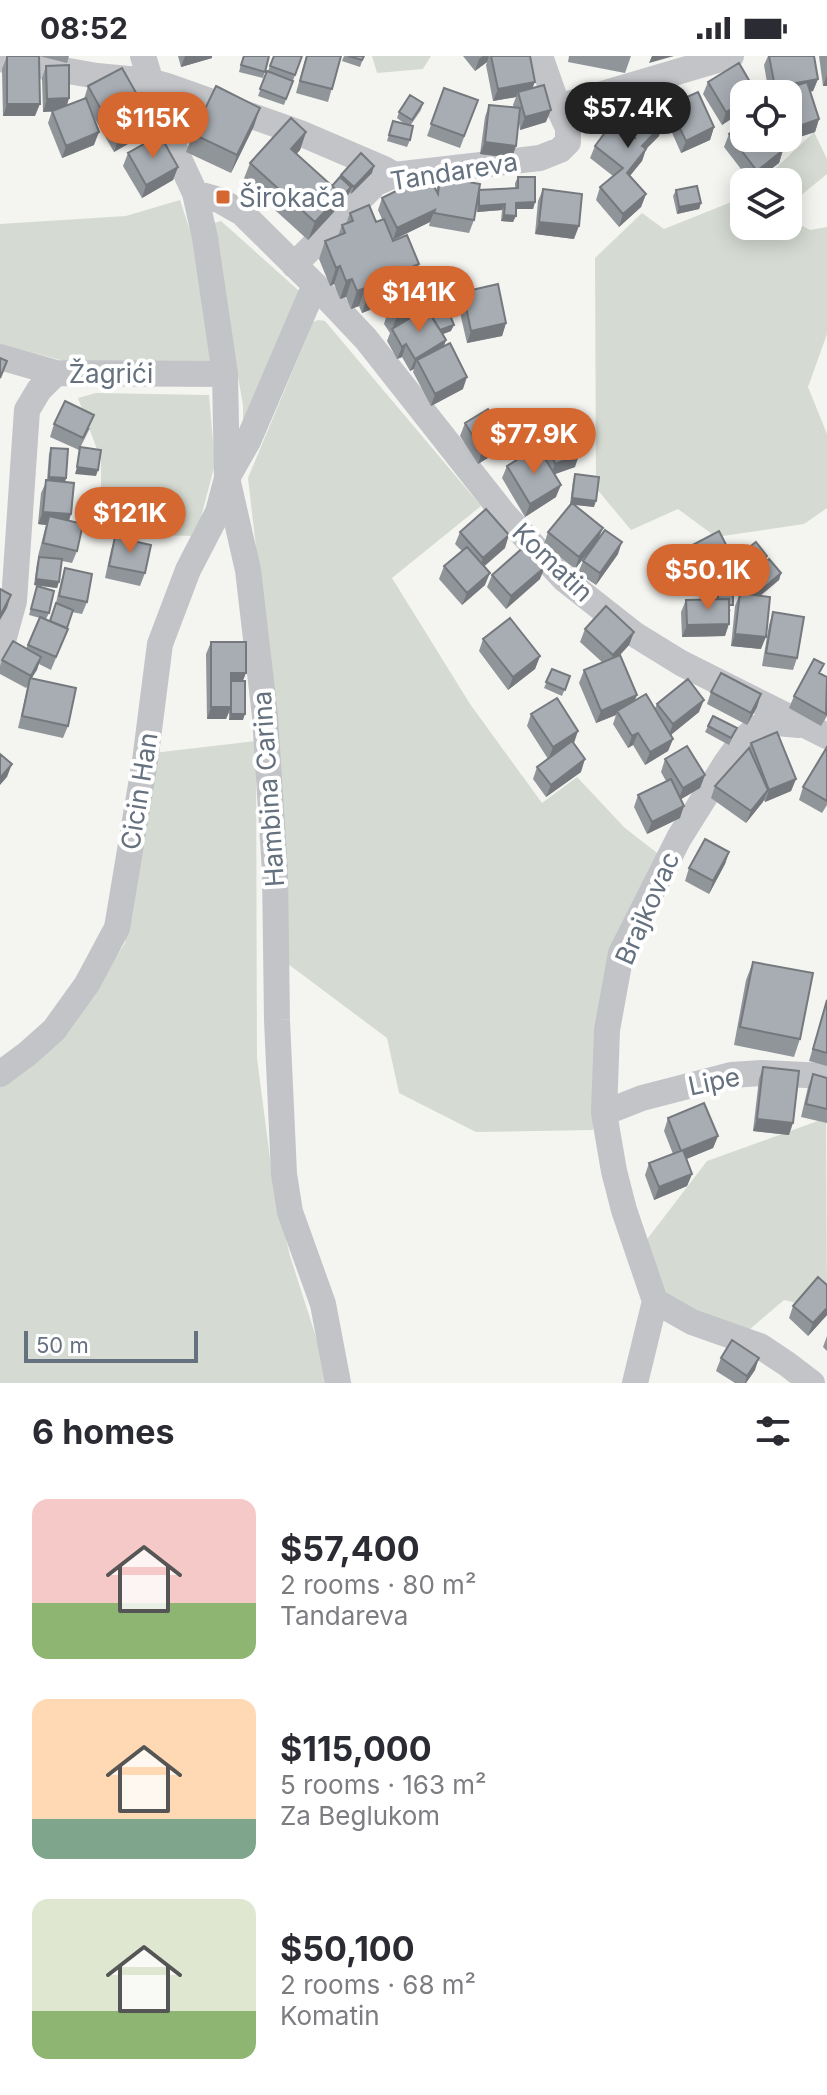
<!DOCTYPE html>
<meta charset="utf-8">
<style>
body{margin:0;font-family:Inter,sans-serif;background:#f2f2f3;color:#2b2b33;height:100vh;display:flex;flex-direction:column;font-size:30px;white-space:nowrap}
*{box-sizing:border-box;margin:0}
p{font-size:26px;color:#7c7c81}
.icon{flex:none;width:44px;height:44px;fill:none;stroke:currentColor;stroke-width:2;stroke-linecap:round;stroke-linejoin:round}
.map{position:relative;height:1327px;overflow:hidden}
.side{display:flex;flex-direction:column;background:#fff;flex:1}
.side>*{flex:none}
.fabs{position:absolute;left:730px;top:24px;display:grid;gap:16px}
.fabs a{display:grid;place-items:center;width:72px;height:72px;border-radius:16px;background:#fff;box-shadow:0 4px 20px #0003;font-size:40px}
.scale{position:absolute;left:24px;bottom:20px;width:174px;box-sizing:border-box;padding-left:8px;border:4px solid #65717f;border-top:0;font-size:22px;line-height:28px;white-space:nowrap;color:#65717f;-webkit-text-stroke:6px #fff;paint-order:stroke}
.price{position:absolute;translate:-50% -68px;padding:0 18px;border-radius:28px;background:#d56730;color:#fff;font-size:26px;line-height:52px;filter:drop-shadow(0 2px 4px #0008)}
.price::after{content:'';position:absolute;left:50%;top:48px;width:24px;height:18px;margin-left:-12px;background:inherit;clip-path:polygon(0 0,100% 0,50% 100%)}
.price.current{background:#222;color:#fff}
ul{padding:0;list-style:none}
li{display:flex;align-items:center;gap:24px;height:200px;padding:0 32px}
li span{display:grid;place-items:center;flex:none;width:224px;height:160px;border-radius:16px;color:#555}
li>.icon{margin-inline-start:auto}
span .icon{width:96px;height:96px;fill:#fffc;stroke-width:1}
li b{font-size:34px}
h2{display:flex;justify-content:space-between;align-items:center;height:96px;padding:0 32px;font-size:34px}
.status{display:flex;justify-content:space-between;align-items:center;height:56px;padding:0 40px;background:#fff;direction:ltr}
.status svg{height:22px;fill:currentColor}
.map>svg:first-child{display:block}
.green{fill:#d5dbd2}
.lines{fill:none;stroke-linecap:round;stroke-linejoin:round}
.street{stroke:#c2c4c8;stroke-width:26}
.wall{fill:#90959a}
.shaded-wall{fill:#75797d}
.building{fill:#a7adb3;stroke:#75797d;stroke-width:2}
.poi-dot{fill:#d56730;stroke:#fff;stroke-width:3}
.labels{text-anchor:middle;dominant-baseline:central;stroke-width:8;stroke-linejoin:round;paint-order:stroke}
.street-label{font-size:26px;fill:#65717f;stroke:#fff}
.poi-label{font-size:26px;fill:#65717f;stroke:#fff;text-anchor:start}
</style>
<div class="status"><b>08:52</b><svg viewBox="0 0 49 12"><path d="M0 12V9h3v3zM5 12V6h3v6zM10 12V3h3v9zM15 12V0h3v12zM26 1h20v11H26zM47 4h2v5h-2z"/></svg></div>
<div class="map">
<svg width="827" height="1327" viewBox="0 0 827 1327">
<rect width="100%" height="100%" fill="#f4f4f1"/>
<path class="green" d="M372,0H431L423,13L377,17Z
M814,76L827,103V118L788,150V126H761Z
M744,141V170H788V162L810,174L827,171V278L808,331L827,378V452L804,468L716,481L678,453L631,474L596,432L595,202L642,157L664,173Z
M180,144L196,193L215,302L208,308L68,306L0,288V168L126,160Z
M221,165L307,242L243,383V349L213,179L214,167Z
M318,264L325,265L481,450L392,522L470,648L542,747L577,721L625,772L661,800L609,908L593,1074L476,1076L399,1037L387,982L288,908L278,681L248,422L313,266Z
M96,337L209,339L215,408L196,480L101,478V404L78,342Z
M256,685L257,1002L274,1133L290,1200L325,1309L327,1327H0V1028L94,935L125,887L153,697Z
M826,1062L827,1246L821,1253L784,1244L750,1273L665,1246L635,1199L707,1105Z"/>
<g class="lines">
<path class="street" d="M143,0L160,56L176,96L195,137L205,182L225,318L227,422L248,514L265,660L275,815L277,964L284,1118L290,1156L323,1248L338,1327
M540,0L558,51
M0,3L97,20L150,25L170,31L300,77L384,113L394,119
M195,137L219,144L242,157L315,229L366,283L504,458L564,523L634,578L681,607L827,680
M294,209L376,127L394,119L540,102L560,94L568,86V72L558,51L731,0
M0,301L56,317L225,318
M0,596L14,545L27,354L39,334L56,317
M0,1018L27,998L54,974L87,928L117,872L145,705L160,588L188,514L218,456L227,422L248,385L315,229
M604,1057L642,1042L731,1019L762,1017L827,1020
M655,1245L692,1266L760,1290L787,1308L812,1327
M635,1327L655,1245L624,1154L614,1115L604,1057L607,974L621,897L679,782L726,707L742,685L756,672L777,667L799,669"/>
</g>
<path class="wall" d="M7,0H69L67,7L39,0L35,60H3L2,13Z
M178,0H212V2L181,11Z
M243,0H269L263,22L239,16Z
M274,0H302L284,49L258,40L267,15H268Z
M306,0H341L328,46L296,37Z
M344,0H364L360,11L342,5Z
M463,0H530L532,32L546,66L520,74L519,67L512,102L480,98L485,61L489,49L514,52L513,49L516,41L493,45L486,9L487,6L475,15Z
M569,0H631L625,17L568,6Z
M768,0L818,23L813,35L810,36L819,63L815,76L778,88L783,94L779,107L754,126H751L724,91L729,78L744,82H788L769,38L764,9Z
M819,0H827V30H823Z
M46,10L69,42L67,49L84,43L88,30L147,77L114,96L91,56L94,89L62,102L48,67L52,55L43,56L42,22Z
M708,26L757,38L722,69L703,38Z
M444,32L478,44L460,92L427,80Z
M423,47L421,54L410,70V84L407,91L387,85L393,65L406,69L397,62L399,56Z
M669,49L714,71L710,84L681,97L665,61Z
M612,60L659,80L646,93L642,105L630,120L646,138L641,151L619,171L596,144L600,131L613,120L590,102L595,90L608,73Z
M254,70L231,117L186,96L193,78Z
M306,76L300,94L296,98L332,130L341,119L372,117L351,138L350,136L308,184L243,125L250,107Z
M128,97L178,111L173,124L142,142L123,110Z
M440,121L479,134L515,133V127L518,121L535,146L533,153H516L513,166L501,165L502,154L477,156L476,150L474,164L469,177L429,170L430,166L393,184L415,220L434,235L428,251L451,275L442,278L446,284L444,290L463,333L431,350L413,316L414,313L410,315L402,301L397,303L387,285L390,277L384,268L387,258L385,254L387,247L362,257L359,250L351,253L346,241L340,243L334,228L330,230L319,203L325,185L338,180L342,169L346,168L350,157L376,166L382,163L378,154L382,142L436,135Z
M543,133L574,183L535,178L538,145Z
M676,134L701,147L699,153L677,158L673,140Z
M463,236L506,267L502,280L467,287L458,248Z
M465,367L501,394L478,408L460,380Z
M54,368L90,372L79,394L50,381Z
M547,385L575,411L554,418L556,441L525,461L502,422L507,410L543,400L542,397Z
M51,392L66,422L65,426L71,458L69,464L77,495L72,507L62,505L57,532L34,529L37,507L39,501L47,502L38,500L46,469L38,468L41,437L47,424L49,398Z
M575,418L594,451L574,449L599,483L618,498L596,529L578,517L583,505L595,488L575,513L544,488L548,476L570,448L573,425Z
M460,476L505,492L484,510L485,529L462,549L439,523L444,510L462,495L455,488Z
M115,481L145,517L140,530L105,522L111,494Z
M685,493L735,507L737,501L765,506L781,517L779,524L760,540L761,593L731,590L735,550L740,537L750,539L742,530L745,523L764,507L746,521L735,508L738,512L733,524L700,542L681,505Z
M65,512L87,546L82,558L72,556L63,585L51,614L39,608L32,622L68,670L63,682L18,672L28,630L26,632L0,618V610L2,604L26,593L40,562L29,559L37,530L49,557L46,563L50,565L55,551L61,525Z
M492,519L540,523L506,553L487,531Z
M718,536L731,555H729L725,580L682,581L681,556L686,544L716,543Z
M773,556L797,602L793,614L762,610L769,569Z
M585,573L634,576L629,589L620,599L635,645L655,652L657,648L699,656L671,679L673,683L668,695L645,709L633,689L628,692L613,668L616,659L596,667L579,627L584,614L602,606L580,586Z
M483,583L540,600L535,613L508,634L479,595Z
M211,586L243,625V664H229V656L226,663H207L206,598Z
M552,613L570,620L562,640L544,632Z
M820,617L827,621V660L821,670L789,652L794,640Z
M711,636L757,651L747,669L707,648Z
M531,658L573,687L581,716L546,741L533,723L537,711L548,703L527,670Z
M708,670L737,672L729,689L705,676Z
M751,687L796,723L791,735L765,746L764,744L746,767L711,742L715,730L748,693Z
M827,691V749L822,757L799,744L803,731Z
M665,703L705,719L700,732L681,743L680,762L647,778L634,751L638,739L666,725L661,716Z
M729,796L725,808L709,838L685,825L689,812Z
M753,906L800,983L794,1001L734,989L746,924Z
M827,943V1010L809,1005Z
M763,1011L789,1079L753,1075L759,1023Z
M813,1018L827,1022V1067L801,1061L808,1031Z
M668,1062L718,1080L713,1092L686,1103L692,1118L687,1130L654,1144L645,1119L649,1107L673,1098L664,1075Z
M827,1229V1259L808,1280L789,1262L793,1250Z
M827,1280V1295L823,1291Z
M721,1302L755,1314L746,1327H735L716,1315Z"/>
<path class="shaded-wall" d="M185,0H212V2L181,11Z
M483,0H489L487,6L475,15L479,3Z
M652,0H674L649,7Z
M827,19V30H823Z
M818,23L813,35L788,40L772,38L775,31Z
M535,26L530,38L518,36L516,41L493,45L498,33Z
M69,42L65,55L43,56L47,43Z
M744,46V55L722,69L726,56Z
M7,48H40L35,60H3Z
M260,52L254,70L231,117L237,99Z
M551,54L546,66L520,74L525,61Z
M819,63L815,76L771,90L774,82H788V74Z
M152,65L147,77L114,96L118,84Z
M664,67L659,80L646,93L642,105L622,129L627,117L642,90Z
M714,71L710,84L681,97L686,85Z
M99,76L94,89L62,102L66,90Z
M306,76L300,94L285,111L291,93Z
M485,86L516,90L512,102L480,98Z
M783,94L779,107L753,126L757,115Z
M374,110L372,117L351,138L354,131Z
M178,111L173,124L142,142L146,129Z
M351,131L349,138L335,152L338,146Z
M341,138L334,156L308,184L315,166Z
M646,138L641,151L619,171L623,158Z
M535,146L533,153H514L516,147Z
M701,147L699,153L677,158L679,151Z
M505,148L502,154L477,156L479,150Z
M435,154L430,166L393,184L397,172Z
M504,159L516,160L513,166L501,165Z
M539,166L579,170L574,183L535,178Z
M419,208L412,226L392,235L387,247L362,257L368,239L390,220Z
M340,210L334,228L330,230L336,212Z
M352,223L346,241L340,243L346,225Z
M365,232L359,250L351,253L357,235Z
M434,235L427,253L392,273L397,260Z
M506,267L502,280L467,287L471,275Z
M454,269L451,275L433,282L435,276Z
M446,284L441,297L417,304L414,313L410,315L415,303Z
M406,288L402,301L397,303L402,291Z
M467,321L463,333L431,350L435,338Z
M506,382L501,394L478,408L482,395Z
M579,399L575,411L550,420L555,408Z
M77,411L98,414L96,420L75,418Z
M49,421L66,422L64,429L47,427Z
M561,429L556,441L525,461L530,448Z
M572,442L596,445L594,451L570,448Z
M43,456L71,458L67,471L49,460L46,469L38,468Z
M603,472L598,484L575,513L579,501Z
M509,479L505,492L479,515L483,502Z
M622,486L618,498L596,529L600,517Z
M767,500L765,506L746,521L748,515Z
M545,511L540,523L506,553L511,540Z
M738,512L733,524L700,542L704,530Z
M490,517L485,529L462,549L467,537Z
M781,517L779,524L755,544L757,538Z
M36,523L59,526L57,532L34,529Z
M11,539L7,552L0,564V560Z
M729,568L725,580L682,581L687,569Z
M634,576L629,589L608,612L613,599Z
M735,578L766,581L761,593L731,590Z
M540,600L535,613L508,634L513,621Z
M41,601L37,614L29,626L30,622L26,632L31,620Z
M231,617H246L241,630H231Z
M761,638L757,651L747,669L751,657Z
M637,639L632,652L617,655L616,659L596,667L601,655Z
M704,644L699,656L668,681L673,668Z
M211,651H231L226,663H207Z
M231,658H245L243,664H229Z
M578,675L574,687L548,704L553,691Z
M638,677L633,689L628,692L632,680Z
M673,683L668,695L645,709L650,696Z
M585,703L581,716L546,741L551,729Z
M12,708L7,721L0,729V722Z
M705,719L700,732L678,745L683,732Z
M796,723L791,735L765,746L769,734Z
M768,734L763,746L746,767L751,755Z
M684,750L680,762L647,778L652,766Z
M729,796L725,808L709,838L713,825Z
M757,1063L793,1067L789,1079L753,1075Z
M718,1080L713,1092L677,1107L681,1095Z
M692,1118L687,1130L654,1144L659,1131Z
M827,1252V1259L808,1280L813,1267Z
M759,1302L755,1314L746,1327H745L747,1320Z"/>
<path class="building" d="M7,0H39L40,48H7Z
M244,0H269L265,16L241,9Z
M274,0H302L295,19L270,10Z
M307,0H341L332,33L300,25Z
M348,0H364L362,4Z
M491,0H530L535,26L498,33Z
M769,0H814L818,23L775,31Z
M739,7L757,38H744V46L726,56L708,26Z
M69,9V42L47,43L46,10Z
M122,12L152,65L118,84L88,30Z
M267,15L293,25L286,43L260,33Z
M807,26L819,63L788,74V38H771Z
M544,29L551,54L525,61L518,36Z
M216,30L260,52L237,99L193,78Z
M444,32L478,44L464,80L431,68Z
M698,36L714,71L686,85L669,49Z
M633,38L664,67L642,90L646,93L627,117L646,138L623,158L600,131L623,112L595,90L613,66L636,83L612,60Z
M410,39L423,47L412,64L399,56Z
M86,42L99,76L66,90L52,55Z
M489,49L520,52L516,90L485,86Z
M291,62L306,76L291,93L341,138L315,166L250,107Z
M393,65L413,70L410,84L389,79Z
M744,67V82H774L783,94L757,115L729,78Z
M160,79L178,111L146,129L128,97Z
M361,97L374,110L354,131L341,119Z
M428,119L438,138L440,121L480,128L474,164L434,157L435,154L397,172L382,142Z
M340,121L351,131L338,146L341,138L332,130Z
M518,121H535V146L516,147V160L504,159L505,148L479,150V134L518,132Z
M697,130L701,147L679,151L676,134Z
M543,133L582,138L579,170L539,166Z
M369,149L376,166L384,163L393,185L407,179L419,208L390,220L394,229L368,239L365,232L357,235L352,223L346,225L340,210L336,212L325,185L345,177L342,169L353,165L350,157Z
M421,216L434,235L397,260L390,250L397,245L391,236Z
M498,228L506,267L471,275L463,236Z
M444,245L454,269L440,274L426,252Z
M427,252L446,284L415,303L406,288L402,291L392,273Z
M450,287L467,321L435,338L417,304Z
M0,302L7,305L0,322Z
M65,345L94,359L83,382L54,368Z
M488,353L506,382L482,395L465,367Z
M571,376L579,399L555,408L547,385Z
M80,391L101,394L98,414L77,411Z
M538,391L561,429L530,448L507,410Z
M51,392L68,393L66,422L49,421Z
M575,418L599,421L596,445L572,442Z
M46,424L74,427L71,458L43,456Z
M572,447L603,472L579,501L548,476Z
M486,453L509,479L483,502L460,476Z
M49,460L83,468L77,495L43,487Z
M605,474L622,486L600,517L583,505Z
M719,475L738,512L704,530L685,493Z
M115,481L151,489L145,517L109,510Z
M756,486L767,500L748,515L737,501Z
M526,489L545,511L511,540L492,519Z
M467,491L490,517L467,537L444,510Z
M39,501L62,503L59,526L36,523Z
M769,503L781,517L757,538L745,523Z
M65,512L92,518L87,546L59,540Z
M37,530L54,535L49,557L31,553Z
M0,533L11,539L0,560Z
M718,536L733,537V549H729V543H718Z
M740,537L770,541L766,581L735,578Z
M729,543V568L687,569L686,544Z
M56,547L73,554L67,572L50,565Z
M606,550L634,576L613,599L585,573Z
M773,556L804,561L797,602L766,597Z
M40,561L68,573L56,601L28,589Z
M510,562L540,600L513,621L483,583Z
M13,585L41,601L31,620L2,604Z
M211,586H246V617H231V651H211Z
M620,599L637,639L601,655L584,614Z
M814,603L824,608L819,617L827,621L826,658L794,640Z
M552,613L570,620L565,634L546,626Z
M721,617L761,638L751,657L711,636Z
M30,622L76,632L68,670L22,660Z
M688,623L704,644L673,668L657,648Z
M231,625H245V658H231Z
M646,638L673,683L650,696L638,677L632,680L617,655Z
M557,642L578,675L553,691L531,658Z
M713,660L737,672L731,682L708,670Z
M777,676L796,723L769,734L751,687Z
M572,685L585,703L551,729L537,711Z
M687,690L705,719L683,732L665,703Z
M827,691V745L803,731Z
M749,692L768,734L751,755L715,730Z
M0,698L12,708L0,722Z
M671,723L684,750L652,766L638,739Z
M705,783L729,796L713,825L689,812Z
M753,906L813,917L800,983L740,971Z
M827,944V997L813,993Z
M763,1011L799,1015L793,1067L757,1063Z
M813,1018L827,1022V1053L806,1048Z
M704,1047L718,1080L681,1095L668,1062Z
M683,1094L692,1118L659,1131L649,1107Z
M818,1221L827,1229V1252L813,1267L793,1250Z
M732,1284L759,1302L747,1320L721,1302Z"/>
<rect class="poi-dot" x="215" y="133" width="16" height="16" rx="4"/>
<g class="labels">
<g class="street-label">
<text transform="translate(454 115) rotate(-9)">Tandareva</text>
<text x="111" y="317">Žagrići</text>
<text transform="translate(553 506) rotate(44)">Komatin</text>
<text transform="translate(268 733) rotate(-94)">Hambina Carina</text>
<text transform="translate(139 735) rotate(-81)">Cicin Han</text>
<text transform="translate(647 852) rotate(-66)">Brajkovac</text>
<text transform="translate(714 1025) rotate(-12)">Lipe</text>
</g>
<g class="poi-label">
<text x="239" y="141">Širokača</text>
</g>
</g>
</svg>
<div class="fabs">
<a><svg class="icon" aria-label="locate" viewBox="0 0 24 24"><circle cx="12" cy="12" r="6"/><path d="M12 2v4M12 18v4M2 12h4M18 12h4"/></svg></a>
<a><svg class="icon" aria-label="layers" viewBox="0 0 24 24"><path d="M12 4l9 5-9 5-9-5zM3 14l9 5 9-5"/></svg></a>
</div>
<div class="scale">50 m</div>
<b class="price current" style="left:628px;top:94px">$57.4K</b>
<b class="price" style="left:153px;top:104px">$115K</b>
<b class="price" style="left:419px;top:278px">$141K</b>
<b class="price" style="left:534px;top:420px">$77.9K</b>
<b class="price" style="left:130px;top:499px">$121K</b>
<b class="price" style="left:708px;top:556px">$50.1K</b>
</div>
<section class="side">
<h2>6 homes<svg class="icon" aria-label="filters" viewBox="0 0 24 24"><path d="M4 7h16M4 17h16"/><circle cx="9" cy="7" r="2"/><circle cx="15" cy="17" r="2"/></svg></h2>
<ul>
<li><span style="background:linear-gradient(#f6c9c9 65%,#8fb573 0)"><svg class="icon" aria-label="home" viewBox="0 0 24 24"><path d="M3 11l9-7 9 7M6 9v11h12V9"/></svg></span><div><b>$57,400</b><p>2 rooms · 80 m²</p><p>Tandareva</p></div></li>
<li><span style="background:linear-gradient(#ffd9b3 75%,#7fa58c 0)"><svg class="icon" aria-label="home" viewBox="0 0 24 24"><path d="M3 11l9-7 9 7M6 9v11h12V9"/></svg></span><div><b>$115,000</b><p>5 rooms · 163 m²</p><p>Za Beglukom</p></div></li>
<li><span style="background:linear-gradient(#dfe7d0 70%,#8fb573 0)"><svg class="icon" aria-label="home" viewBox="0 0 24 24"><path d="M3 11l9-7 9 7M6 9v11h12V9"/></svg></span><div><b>$50,100</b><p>2 rooms · 68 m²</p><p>Komatin</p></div></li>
</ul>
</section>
